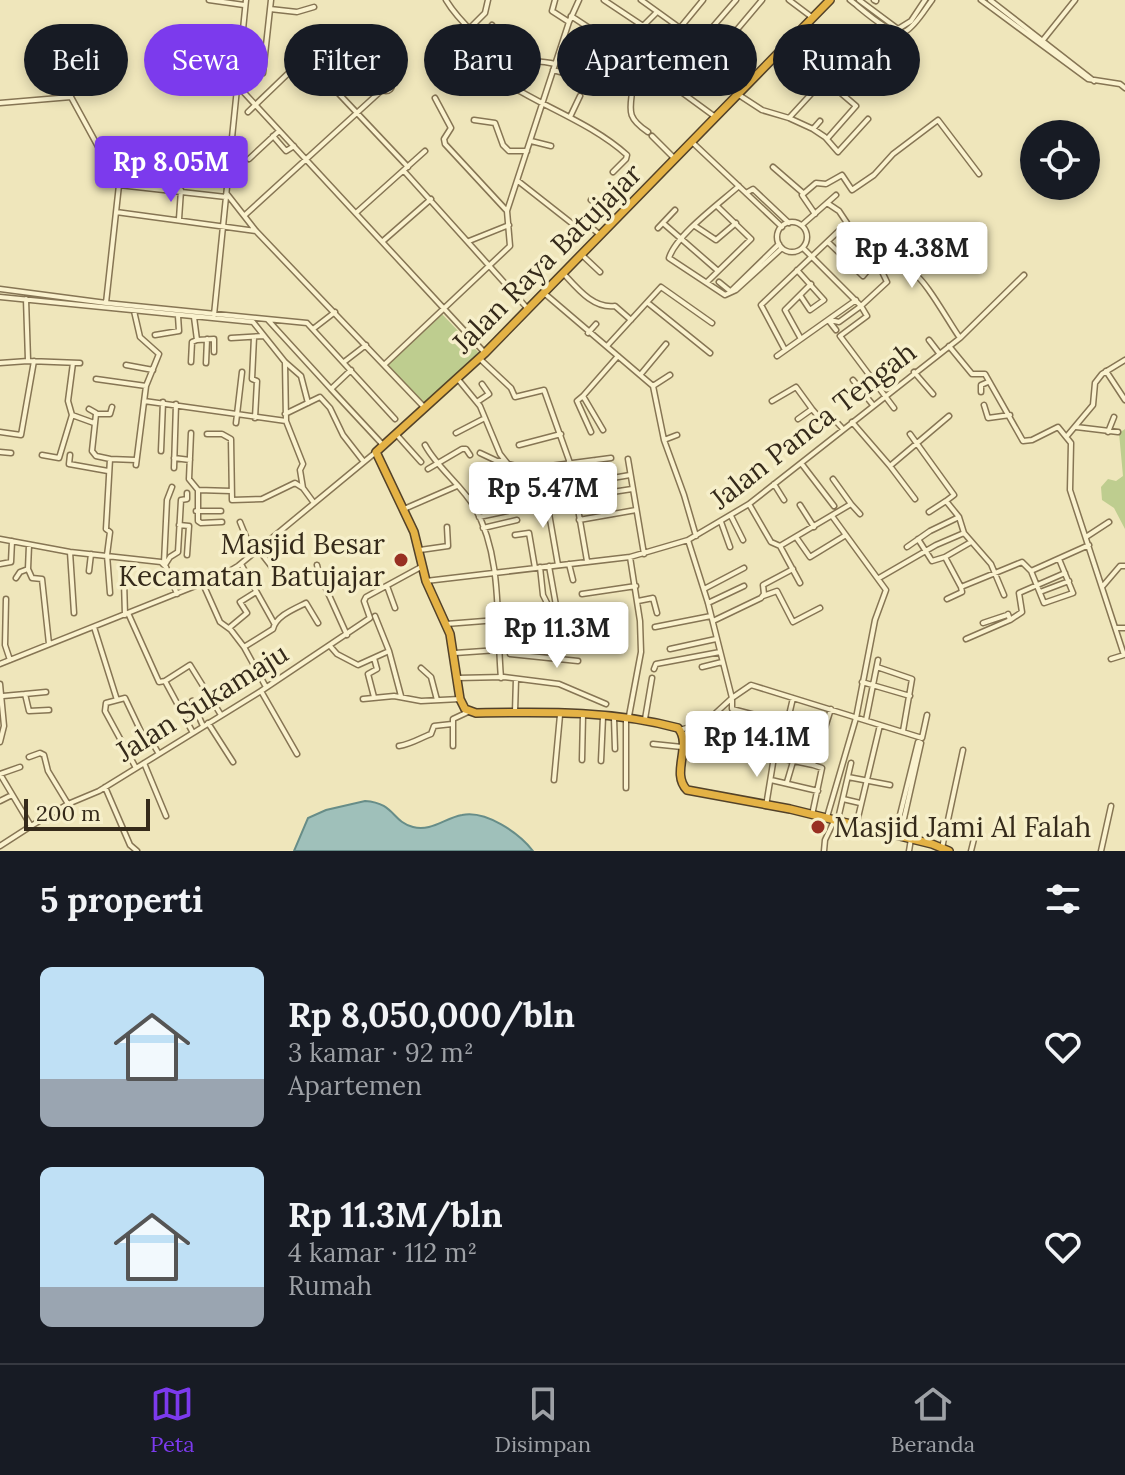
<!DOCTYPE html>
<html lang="id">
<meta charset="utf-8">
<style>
body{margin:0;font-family:Lora,serif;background:#242831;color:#f1f3f6;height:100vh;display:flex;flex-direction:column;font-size:30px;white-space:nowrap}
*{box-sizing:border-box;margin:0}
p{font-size:26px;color:#9ea1a6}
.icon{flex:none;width:44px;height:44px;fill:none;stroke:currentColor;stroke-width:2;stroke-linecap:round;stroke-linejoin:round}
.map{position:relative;height:851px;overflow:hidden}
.details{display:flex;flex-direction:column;background:#171b24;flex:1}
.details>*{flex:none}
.guide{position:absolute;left:24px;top:24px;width:1078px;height:72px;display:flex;gap:16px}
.controls{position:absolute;left:1020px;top:120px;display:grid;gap:16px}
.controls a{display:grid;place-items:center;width:80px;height:80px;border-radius:50%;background:#171b24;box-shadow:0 4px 12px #0003;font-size:40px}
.scale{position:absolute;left:24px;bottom:20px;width:126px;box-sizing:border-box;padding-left:8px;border:4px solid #352a1a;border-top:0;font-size:22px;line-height:28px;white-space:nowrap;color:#352a1a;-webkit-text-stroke:6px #f6efca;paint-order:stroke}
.price{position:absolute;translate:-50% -68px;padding:0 18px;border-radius:8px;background:#fff;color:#222;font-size:26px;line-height:52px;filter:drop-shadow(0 2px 4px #0008)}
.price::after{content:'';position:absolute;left:50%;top:48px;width:24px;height:18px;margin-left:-12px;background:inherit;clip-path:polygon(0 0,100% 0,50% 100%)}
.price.selected{background:#7c3aed;color:#fff}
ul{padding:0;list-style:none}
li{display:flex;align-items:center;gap:24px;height:200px;padding:0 40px}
li span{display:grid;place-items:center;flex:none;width:224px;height:160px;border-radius:12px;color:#555}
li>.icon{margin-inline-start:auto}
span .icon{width:96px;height:96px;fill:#fffc;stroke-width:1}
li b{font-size:34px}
h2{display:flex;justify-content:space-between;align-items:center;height:96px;padding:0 40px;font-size:34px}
.tag{padding:0 28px;border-radius:36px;background:#171b24;box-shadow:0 4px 12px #0003;font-size:28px;line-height:72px}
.tag.selected{background:#7c3aed;color:#fff}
.tab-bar{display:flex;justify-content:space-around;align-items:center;height:112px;border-top:2px solid #363941;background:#171b24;font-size:22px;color:#9ea1a6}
.tab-bar a{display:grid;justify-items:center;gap:4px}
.tab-bar .selected{color:#7c3aed}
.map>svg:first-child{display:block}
.green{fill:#becd8f}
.water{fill:#9fc0ba;stroke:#678d88;stroke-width:2}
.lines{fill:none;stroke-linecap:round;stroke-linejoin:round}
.minor-casing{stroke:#867554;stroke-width:7}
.highway-casing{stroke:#534229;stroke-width:10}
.minor{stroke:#faf2ce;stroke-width:4}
.highway{stroke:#e4b245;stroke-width:7}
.poi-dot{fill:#983022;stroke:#f6efca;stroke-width:3}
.labels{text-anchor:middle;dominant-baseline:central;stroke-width:7;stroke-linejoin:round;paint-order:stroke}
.street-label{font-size:28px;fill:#352a1a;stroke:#f6efca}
.poi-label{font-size:28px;fill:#352a1a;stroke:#f6efca;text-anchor:end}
</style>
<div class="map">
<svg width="1125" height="851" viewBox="0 0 1125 851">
<rect width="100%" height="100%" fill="#efe6bb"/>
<path class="green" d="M442,314L479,353L423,404L387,365Z
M1125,429V529L1114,508L1102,500L1101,487L1108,479L1116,481L1123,476L1119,433Z"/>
<path class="water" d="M365,801C395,803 391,821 413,827C431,832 445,818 462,815C486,810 519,833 533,851H294L308,818L326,810Z"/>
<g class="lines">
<g class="minor-casing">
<path id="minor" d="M209,0L244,5
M446,0C456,17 491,54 511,59C525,62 540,60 555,64
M555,0L552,11L569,22
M604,0L643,26L656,13
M641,0L680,28L713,57
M789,0L813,18
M850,0C861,8 893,39 906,31C916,25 925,9 932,0
M859,0L898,29L911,21L925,0
M874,0L876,1
M981,0L1088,79L1120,84L1125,88
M990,0L1094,81
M270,9L297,12L314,7
M571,16L606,39
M680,28L703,0
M469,29L485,13L488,0
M1043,40L1075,0
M698,44L736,0
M470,51L492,25
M708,64L762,0
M553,70L590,80L609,78L633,83C631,109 624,116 648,132
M263,73L271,0
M380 85a6 6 0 1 1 12 0a6 6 0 1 1-12 0Z
M633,83L641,77L661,88L673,86L714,116
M237,85L485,353
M487,87L492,79L497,77C539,106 589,121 627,155L626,159L613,172
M739,95L762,110L789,118L813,129L825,137L838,152L868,119
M435,98L451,128L444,139L445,144L507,211
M0,103L71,97L119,185L106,303
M248,112L301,61L307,60L408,167
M570,117L580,96
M789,118L812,93
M474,120L495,123L503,145L509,151H527
M813,129L820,121
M273,136L286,151L294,146
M652,136L674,158
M827,139L856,106L835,88L865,50
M531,141L551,146
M692,142L782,227
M249,159L279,131
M106,160L150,158
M773,167L803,193
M404,171L528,309
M518,181L574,225L586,223L599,234
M119,185L226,197
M739,186C720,203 676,235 669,258L725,295L736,290L782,248
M746,193L753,189L789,223
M227,194L256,231L424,407
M591,200L614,218
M116,212L256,231
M357,212L425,151
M815,214L802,195L816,183L826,184L842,175L852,190L874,175L893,154L938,120L979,174
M245,215L382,90
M179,219L181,190
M777 237a15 15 0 1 1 30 0a15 15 0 1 1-30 0Z
M663,223L717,270
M802,225L836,195
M695,226L716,240L736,223
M658,228L675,210
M383,241L431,199
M469,241L509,225
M828,242L863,276L868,270L864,260
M803,248L861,306L867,316L840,336L894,408
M582,255L600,272
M841,255L856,240
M907,263L911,272C924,276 949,323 960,338
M855,269L872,252
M797,270L824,300L810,310L800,295
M563,273C577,288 593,309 615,306L631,320
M707,282L751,239L717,206
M719,282L730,291
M0,289L106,303L307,323L395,419
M732,290L779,244
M544,293L653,386L664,440L684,495L696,536
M0,297L253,322L285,362L301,376L308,403
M26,299L28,360
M648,303L710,353
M134,311L140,337L159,354L146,386L136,465
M214,315L246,0
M194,317L197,340L214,339V352
M268,320L331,389L351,370
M830,320L839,322L861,306L887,282L873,253L863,240
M829,321L836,330
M313,329L335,312
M588,333L596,324
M155,335L179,331L178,316
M254,337L252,379L257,381L255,418
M231,338L264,336
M801,339L785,310L811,284
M929,340L939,353
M607,346L661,287L712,323
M949,346L972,374H985L1023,441L1032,440L1058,427L1071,443L1070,490L1124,655L1111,659
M785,350L761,305L847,223L839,211L827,203
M777,356L856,300
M479,358L511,388L515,397L544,390L570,463L587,561
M191,362L192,342L197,340
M285,362L286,421L303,464L300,470L303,488
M344,362L366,345
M0,363L28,361L80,363
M206,363L207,339
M126,365L153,370
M384,365L510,246L507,211L569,22L579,0
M1106,371L1125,400
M914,372L933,394
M641,374L666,344
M457,378L480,406L500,454L508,464L527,469L611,458
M96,379L146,386
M853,380L873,405
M653,386L670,375
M331,389L383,445
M981,392V385L988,382
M583,396L577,401L591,432
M144,401L286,421
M772,401L796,387L812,409
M477,402L489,394L482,384
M984,405L988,418L1010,415
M89,409L96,413
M285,414L320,397L330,408L343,435L364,462
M72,415L94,423
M798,419L812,409L823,422L833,418L843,429
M852,422L890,466L949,416
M236,423L242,372
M1076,427L1118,432
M603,430L583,396L618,356
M0,432L21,435L34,361
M1108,432L1114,417
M191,433L189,479L198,490V521L201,523L222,522
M456,433L485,418
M207,434H222L231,439L232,500L262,499L295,483L303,488L314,503
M396,434L421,462
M910,434L954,495L946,501L959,517L964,533L991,564L1004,595
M1067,436L1093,405L1095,383L1102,374L1125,360
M664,440L677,435
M425,445C438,469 461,484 475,508C503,558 496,622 501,678
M519,445L561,434
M161,451L163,402
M0,452L11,453
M480,453L497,461H505
M42,455L59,458L72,415L68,401L73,363
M70,455L69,464L108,471
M174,458L190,460
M110,459L136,460
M628,459L644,554
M596,460L606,493L632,489
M801,463L834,506
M890,466L915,499
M174,468L176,404
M428,469L462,449H466L470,455
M527,469L538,512L576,504
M601,480L630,475
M774,484L784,500
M198,490L231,491
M468,498L516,479
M535,503L547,502L558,565
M749,504L771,542L780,546L800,583
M851,504L860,514
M800,505L814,527
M404,509L457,486
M196,511H221
M929,512L946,501
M731,516L743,540
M479,517L521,508
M579,520L636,510
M240,522L253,554
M721,522L730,547
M179,525L189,526L187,555
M483,528L517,520
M515,535L529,533L535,568
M796,537L810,557L846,535
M1086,537L1109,522
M0,539L70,552L161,562L166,567L177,594
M918,539L932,561L945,557
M688,540L708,603L732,698V709L755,715
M29,545L28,569L32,578L42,579L49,644
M780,546L851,504L833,479
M907,547L930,531L959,517
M258,549L278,575
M420,550L448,546L447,527
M70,552L74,613
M164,563L167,500L172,487
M0,564L11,562L12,541
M241,564L274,623
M569,564L573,580
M165,565L170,557L178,552L181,500L187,499V493
M317,565L319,573
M549,566L562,639
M540,567L543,595L548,605
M89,571L91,554
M1031,571L1044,603L1073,593L1059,559
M16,578L20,572L28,569
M879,578L936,545L964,533
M124,581L125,615
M296,581L304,582L319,573L347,635
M426,581L630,557L688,540L749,504L960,338L1024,275
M203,584L220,622L231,630L244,647L266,687
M387,586L395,608
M961,587L945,557L971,542
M1102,587L1120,566H1125
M704,589L744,568
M1040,592L1069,581
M110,593L107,555L110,532L106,529L110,459L96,456L92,451L96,414H110L112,407
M582,594L636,586
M763,596L777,591L793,622L820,608
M6,599L5,645L10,660
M947,599L962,592L961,587L1022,562L1031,571L1089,545
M638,601L653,598L657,613
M708,603L744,586
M128,613L159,682L165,681L193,733
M375,616L389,651L401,696
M1010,620L1022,612L1019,593L1065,573
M713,621L761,598L764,594L763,585L793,569
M497,623H507L510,654L578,661
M983,623L1007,615
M446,624L497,620
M94,627L117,700
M655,627L711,616
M229,628L247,613L240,602L256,592
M1116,628H1125
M966,639L1010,620L1008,614
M330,646L337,654L358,665L389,651
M244,647L273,629C276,616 294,609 306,603L318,623
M670,649L716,639
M455,653L498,650
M374,658L377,669L368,674L374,697
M0,664L223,575L238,566L376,452
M702,667L722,662
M877,667L912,679L903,731
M421,668L431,677L437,700
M654,669L656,664L720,652
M457,678L504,677L559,684L606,704
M165,681L190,665L221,715
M862,682L910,696
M0,684L4,726L0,742
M261,691L297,754
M25,694L46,692
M3,696L25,694L29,711L49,710
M363,699L394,696L421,701L460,699
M192,701L203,726
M515,712L516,679
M629,716L641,652L640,621L630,557
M614,718L615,749
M645,719L652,678
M866,720L878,660
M208,723L233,762
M680,730L706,722L732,698L751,685L922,738L927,715
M683,737L687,732L704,734L706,739L722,741L726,747L813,765
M653,744L682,747
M399,746C412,744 420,738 431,734L434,726L452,724
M453,746V719L468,712
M29,757L40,753L44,755L48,771L68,804
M779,758L793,698
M582,760L583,715
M601,761L603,717
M144,763L166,816
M136,768L105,711L106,703L125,698L144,738L150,739L159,754
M0,774L31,826L68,804L99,791L261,691L370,618L364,601L366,597L421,567
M0,774L20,767
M848,777L890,785
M554,780L560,715
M771,780L818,791
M787,782L800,738
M105,787L130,845L137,851
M626,788V718
M843,799L860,803
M0,801L12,795
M766,806L774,757
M812,815L822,768L813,765L831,709
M827,817L856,718L875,620L886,590L832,516
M838,819L851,763
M856,826L880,725
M899,826L903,823L921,743L919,742
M895,835L918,742
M0,846L31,826
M942,848L963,750
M824,851L825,840L834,821
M909,851L911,839
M971,851L977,827
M1101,851L1111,806"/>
</g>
<g class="highway-casing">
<path id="highway" d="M830,0L485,353L376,452L414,532L426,581L450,634L460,699L465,709L476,713C544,712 611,710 678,728C693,745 670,773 687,790L790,809L932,844L949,851"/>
</g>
<use href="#minor" class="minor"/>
<use href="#highway" class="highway"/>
</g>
<g class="poi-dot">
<circle cx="401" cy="560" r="8"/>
<circle cx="818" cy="827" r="8"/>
</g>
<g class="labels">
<g class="street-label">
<text transform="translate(547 258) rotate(-45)">Jalan Raya Batujajar</text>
<text transform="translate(813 425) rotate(-38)">Jalan Panca Tengah</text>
<text transform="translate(202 702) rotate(-32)">Jalan Sukamaju</text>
</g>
<g class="poi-label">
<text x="385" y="544">Masjid Besar<tspan x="385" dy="32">Kecamatan Batujajar</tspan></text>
<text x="834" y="827" text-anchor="start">Masjid Jami Al Falah</text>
</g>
</g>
</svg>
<div class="controls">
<a><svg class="icon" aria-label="locate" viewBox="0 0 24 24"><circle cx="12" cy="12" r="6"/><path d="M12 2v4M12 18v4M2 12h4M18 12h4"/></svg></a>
</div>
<div class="scale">200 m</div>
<b class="price selected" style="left:171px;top:204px">Rp 8.05M</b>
<b class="price" style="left:912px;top:290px">Rp 4.38M</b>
<b class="price" style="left:543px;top:530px">Rp 5.47M</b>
<b class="price" style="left:557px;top:670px">Rp 11.3M</b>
<b class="price" style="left:757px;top:779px">Rp 14.1M</b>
<div class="guide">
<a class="tag">Beli</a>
<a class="tag selected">Sewa</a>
<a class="tag">Filter</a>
<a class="tag">Baru</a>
<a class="tag">Apartemen</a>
<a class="tag">Rumah</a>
</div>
</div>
<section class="details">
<h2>5 properti<svg class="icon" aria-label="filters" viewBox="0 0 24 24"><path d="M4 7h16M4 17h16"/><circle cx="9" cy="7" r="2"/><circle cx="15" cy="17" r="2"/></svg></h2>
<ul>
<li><span style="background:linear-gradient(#bfe0f5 70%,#9aa5b1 0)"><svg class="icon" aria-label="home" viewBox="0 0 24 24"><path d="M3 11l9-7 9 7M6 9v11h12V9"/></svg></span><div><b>Rp 8,050,000/bln</b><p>3 kamar · 92 m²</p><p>Apartemen</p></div><svg class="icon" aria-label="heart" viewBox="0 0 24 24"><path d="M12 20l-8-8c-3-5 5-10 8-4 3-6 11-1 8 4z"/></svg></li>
<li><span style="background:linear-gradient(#bfe0f5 75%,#9aa5b1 0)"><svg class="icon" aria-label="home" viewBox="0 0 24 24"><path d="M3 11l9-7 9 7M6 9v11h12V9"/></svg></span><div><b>Rp 11.3M/bln</b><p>4 kamar · 112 m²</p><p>Rumah</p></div><svg class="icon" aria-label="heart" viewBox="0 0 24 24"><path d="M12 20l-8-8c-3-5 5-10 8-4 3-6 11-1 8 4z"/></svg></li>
</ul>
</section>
<nav class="tab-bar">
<a class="selected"><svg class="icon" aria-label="map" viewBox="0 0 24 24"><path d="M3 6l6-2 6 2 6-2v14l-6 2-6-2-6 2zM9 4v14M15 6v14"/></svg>Peta</a>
<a><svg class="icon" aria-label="saved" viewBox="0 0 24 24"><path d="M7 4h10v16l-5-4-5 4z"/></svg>Disimpan</a>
<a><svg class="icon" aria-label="home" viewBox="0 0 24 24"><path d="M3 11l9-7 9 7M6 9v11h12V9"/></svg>Beranda</a>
</nav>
